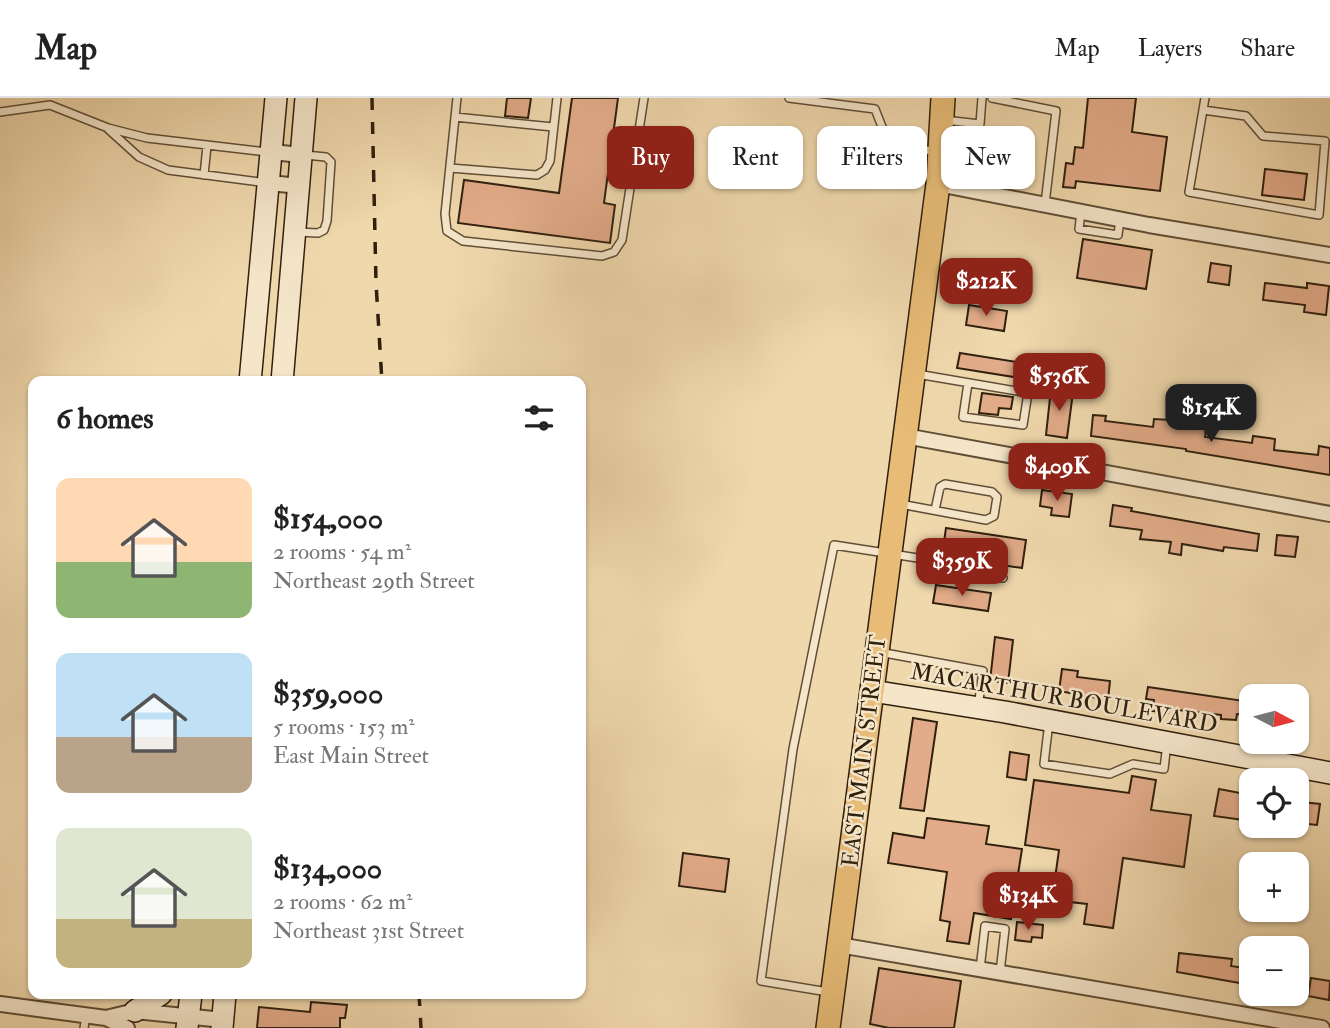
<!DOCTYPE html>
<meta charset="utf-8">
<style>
body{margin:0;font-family:"IM FELL Double Pica",serif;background:#f2f2f2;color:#222;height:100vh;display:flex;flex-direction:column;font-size:26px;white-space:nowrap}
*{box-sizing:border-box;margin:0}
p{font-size:23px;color:#767676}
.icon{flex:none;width:38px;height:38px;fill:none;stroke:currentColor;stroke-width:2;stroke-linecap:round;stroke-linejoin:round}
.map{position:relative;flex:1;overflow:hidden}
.panel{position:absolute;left:28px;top:278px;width:558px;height:623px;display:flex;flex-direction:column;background:#fff;border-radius:14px;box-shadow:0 2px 5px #0004}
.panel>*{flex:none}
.guide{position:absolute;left:607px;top:28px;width:618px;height:63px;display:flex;gap:14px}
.needle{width:46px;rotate:97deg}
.tools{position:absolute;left:1239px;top:586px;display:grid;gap:14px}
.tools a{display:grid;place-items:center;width:70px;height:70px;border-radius:14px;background:#fff;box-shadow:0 2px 5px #0004;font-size:35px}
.price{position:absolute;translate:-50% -60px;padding:0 16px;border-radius:14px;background:#8f2418;color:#fff;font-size:23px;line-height:46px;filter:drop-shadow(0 2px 4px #0008)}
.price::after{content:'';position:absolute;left:50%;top:42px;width:21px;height:16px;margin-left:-10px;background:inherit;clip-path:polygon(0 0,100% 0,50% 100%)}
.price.active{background:#222;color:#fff}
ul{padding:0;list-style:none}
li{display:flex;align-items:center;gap:21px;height:175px;padding:0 28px}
li span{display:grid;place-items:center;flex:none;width:196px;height:140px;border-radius:14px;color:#555}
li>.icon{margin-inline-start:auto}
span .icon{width:84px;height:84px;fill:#fffc;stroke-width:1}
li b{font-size:30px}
h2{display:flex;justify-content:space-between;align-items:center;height:84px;padding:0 28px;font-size:30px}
.chip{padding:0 24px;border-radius:14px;background:#fff;box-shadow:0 2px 5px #0004;font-size:24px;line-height:63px}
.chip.active{background:#8f2418;color:#fff}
header{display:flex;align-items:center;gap:42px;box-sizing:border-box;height:98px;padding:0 35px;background:#fff;border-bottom:2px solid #e0e0e0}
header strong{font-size:33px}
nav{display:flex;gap:38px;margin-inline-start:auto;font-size:24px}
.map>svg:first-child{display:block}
.building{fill:#e2ab89;stroke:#2f200e;stroke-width:2}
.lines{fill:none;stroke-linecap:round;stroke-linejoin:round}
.service-casing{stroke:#5f4e36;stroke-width:10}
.minor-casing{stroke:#5f4e36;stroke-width:18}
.secondary-casing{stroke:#2f200e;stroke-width:24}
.primary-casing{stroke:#2f200e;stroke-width:26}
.service{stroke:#f5e6ca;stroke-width:7}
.minor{stroke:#f5e6ca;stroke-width:14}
.secondary{stroke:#f5e6ca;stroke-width:21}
.primary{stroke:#e8bc76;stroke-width:23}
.rail{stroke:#2f200e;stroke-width:3.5;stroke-dasharray:12 12;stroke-linecap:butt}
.labels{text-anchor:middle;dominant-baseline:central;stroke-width:5;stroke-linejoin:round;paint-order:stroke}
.street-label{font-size:23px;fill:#2f200e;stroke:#f5e6ca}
</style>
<header>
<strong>Map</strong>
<nav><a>Map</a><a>Layers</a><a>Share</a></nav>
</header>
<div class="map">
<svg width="1330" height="930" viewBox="0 0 1330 930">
<rect width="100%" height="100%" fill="#f0d8ad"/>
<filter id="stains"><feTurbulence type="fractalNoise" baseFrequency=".00286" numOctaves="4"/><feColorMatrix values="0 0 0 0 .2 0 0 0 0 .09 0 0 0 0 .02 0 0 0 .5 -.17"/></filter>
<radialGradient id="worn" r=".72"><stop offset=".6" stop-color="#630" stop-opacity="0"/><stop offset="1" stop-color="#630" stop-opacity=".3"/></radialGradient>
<path class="building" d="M507,0H531L528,20L505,18Z
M572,0H618L604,105L615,107L610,145L458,125L464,82L559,95Z
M1088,0H1136L1132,34L1167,39L1160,93L1076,83L1075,90L1063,89L1066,65L1073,66L1075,49L1083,50Z
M990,47L1033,54L1029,83L985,77Z
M1265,71L1307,76L1304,102L1262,97Z
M1083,141L1152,152L1146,191L1077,180Z
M1211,165L1231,168L1229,187L1208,184Z
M1265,185L1307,190V185L1329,188L1326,217L1304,214L1305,207L1263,202Z
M969,207L1007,213L1004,233L966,227Z
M960,255L1017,264L1014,279L957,270Z
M1051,291L1073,294L1067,340L1046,337Z
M982,295L1013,299L1011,311L999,310L998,317L979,315Z
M1093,317L1106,318L1105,323L1153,329L1154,321L1207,324L1205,339L1252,345L1253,338L1275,341L1274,352L1318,357L1319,348L1330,350V377L1186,353V351L1091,338Z
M1042,392L1072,396L1069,419L1051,417L1052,410L1040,408Z
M1113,407L1132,410L1131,413L1259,436L1257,453L1224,449L1223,453L1182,446L1181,457L1169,455L1171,444L1140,441L1142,432L1110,428Z
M946,430L1026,442L1022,470L942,458Z
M1277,437L1298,439L1295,459L1275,457Z
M936,487L991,495L988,513L933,505Z
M995,539L1013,542L1008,585L990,583Z
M1062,571L1078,573L1077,579L1110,583L1108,602L1059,593Z
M1148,589L1251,604V617L1237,616L1236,622L1221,621V617L1169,611L1168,615L1152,613L1154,602L1146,601Z
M913,620L937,624L924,713L900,710Z
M1010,654L1029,657L1026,682L1007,679Z
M1132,678L1156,682L1151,712L1191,717L1184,769L1123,760L1113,830L1084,826L1087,806L1052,802L1059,752L1025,747L1034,682L1129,695Z
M1219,691L1251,697V723L1214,718Z
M1302,704L1320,706L1317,727L1299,725Z
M927,720L989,728L986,746L1022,751L1011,821L974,815L969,846L947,843L950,824L940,822L947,774L888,765L893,735L924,740Z
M683,755L729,761L725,794L679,788Z
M1017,824L1043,827L1042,840L1032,839L1031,844L1015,842Z
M1258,841L1288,844L1287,850H1257Z
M1179,855L1232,861L1231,868L1251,871V887L1177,874Z
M879,870L961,883L954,930H889L870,926Z
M1311,880L1330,883L1329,902L1308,898Z
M311,904L347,907L345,920H340V930H257L259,909L310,914Z"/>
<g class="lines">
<g class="service-casing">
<path id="service" d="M457,0L445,116L447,133L463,143L602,158L614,154L622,142L644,0
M789,0L875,11L888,44L936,54
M992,0L1056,13L1045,106
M1203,12L1246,18L1263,38L1325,43L1319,117L1189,94L1205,0
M0,14L50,7L108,30L147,40L267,54
M455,19L553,29
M944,22L980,26L982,0
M108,31L139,59L168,72L267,85
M450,70L537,77L545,72L550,63L557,0
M204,77L207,48
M1081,114L1079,131L1118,137L1120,121
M297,134L318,135L324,132L327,123L331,64L326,59L305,57
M917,276L1028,295L1023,327L963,319L968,285
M900,406L986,422L994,418L997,399L992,394L945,386L940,389L935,412
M879,554L983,573L978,609
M1049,624L1044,666L1110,676L1133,666L1164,671L1167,645
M980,871L985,828L1005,831L1000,874
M828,894L761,883L793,651L834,447L924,461V468L1003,480
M84,930L86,918"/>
</g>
<g class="minor-casing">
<path id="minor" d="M272,54L301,57
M269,85L300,88
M938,86L1149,127L1330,157
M905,338L1330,416
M839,847L1322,930
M0,906L106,920L127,930
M106,920L135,913L223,922"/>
</g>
<g class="secondary-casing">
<path id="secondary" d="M250,284L276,0
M282,284L306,0
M872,593L1005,614L1330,675
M135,913L161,896
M187,930L191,896
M222,930L225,896"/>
</g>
<g class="primary-casing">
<path id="primary" d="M828,930L938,86L943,0"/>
</g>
<use href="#service" class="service"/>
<use href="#minor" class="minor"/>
<use href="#secondary" class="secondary"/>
<use href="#primary" class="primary"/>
<path class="rail" d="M372,0L376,185L382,284
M419,896L421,930"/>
</g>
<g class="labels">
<g class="street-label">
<text transform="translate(1064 600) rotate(10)">MACARTHUR BOULEVARD</text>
<text transform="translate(864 653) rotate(-83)">EAST MAIN STREET</text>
</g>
</g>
<rect width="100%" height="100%" filter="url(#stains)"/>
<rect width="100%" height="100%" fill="url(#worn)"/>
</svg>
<div class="tools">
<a><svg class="needle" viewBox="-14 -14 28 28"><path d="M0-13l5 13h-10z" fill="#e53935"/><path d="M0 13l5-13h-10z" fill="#767676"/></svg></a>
<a><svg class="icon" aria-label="locate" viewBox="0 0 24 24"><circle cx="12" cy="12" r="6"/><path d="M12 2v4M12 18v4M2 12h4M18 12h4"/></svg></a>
<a>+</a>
<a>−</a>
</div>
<b class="price" style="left:986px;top:220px">$212K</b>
<b class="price" style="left:1059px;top:315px">$536K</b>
<b class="price active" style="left:1211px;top:346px">$154K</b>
<b class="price" style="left:1057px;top:405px">$409K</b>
<b class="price" style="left:962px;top:500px">$359K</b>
<b class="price" style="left:1028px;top:834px">$134K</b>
<div class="guide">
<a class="chip active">Buy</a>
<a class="chip">Rent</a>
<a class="chip">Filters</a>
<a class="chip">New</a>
</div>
<section class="panel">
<h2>6 homes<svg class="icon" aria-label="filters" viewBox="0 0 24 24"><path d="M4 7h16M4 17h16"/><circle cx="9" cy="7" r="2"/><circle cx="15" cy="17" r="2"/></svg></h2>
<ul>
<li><span style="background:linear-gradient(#ffd9b3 60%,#8fb573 0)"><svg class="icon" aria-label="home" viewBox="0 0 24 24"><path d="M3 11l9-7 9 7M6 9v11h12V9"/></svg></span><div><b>$154,000</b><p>2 rooms · 54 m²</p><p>Northeast 29th Street</p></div></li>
<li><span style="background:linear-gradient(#bfe0f5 60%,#b9a48a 0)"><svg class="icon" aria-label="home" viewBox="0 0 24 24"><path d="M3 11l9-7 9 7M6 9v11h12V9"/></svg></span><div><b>$359,000</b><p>5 rooms · 153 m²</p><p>East Main Street</p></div></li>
<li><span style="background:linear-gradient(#dfe7d0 65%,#c2b280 0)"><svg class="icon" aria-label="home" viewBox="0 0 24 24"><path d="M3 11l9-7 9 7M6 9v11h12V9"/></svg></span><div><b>$134,000</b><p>2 rooms · 62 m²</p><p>Northeast 31st Street</p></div></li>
</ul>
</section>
</div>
